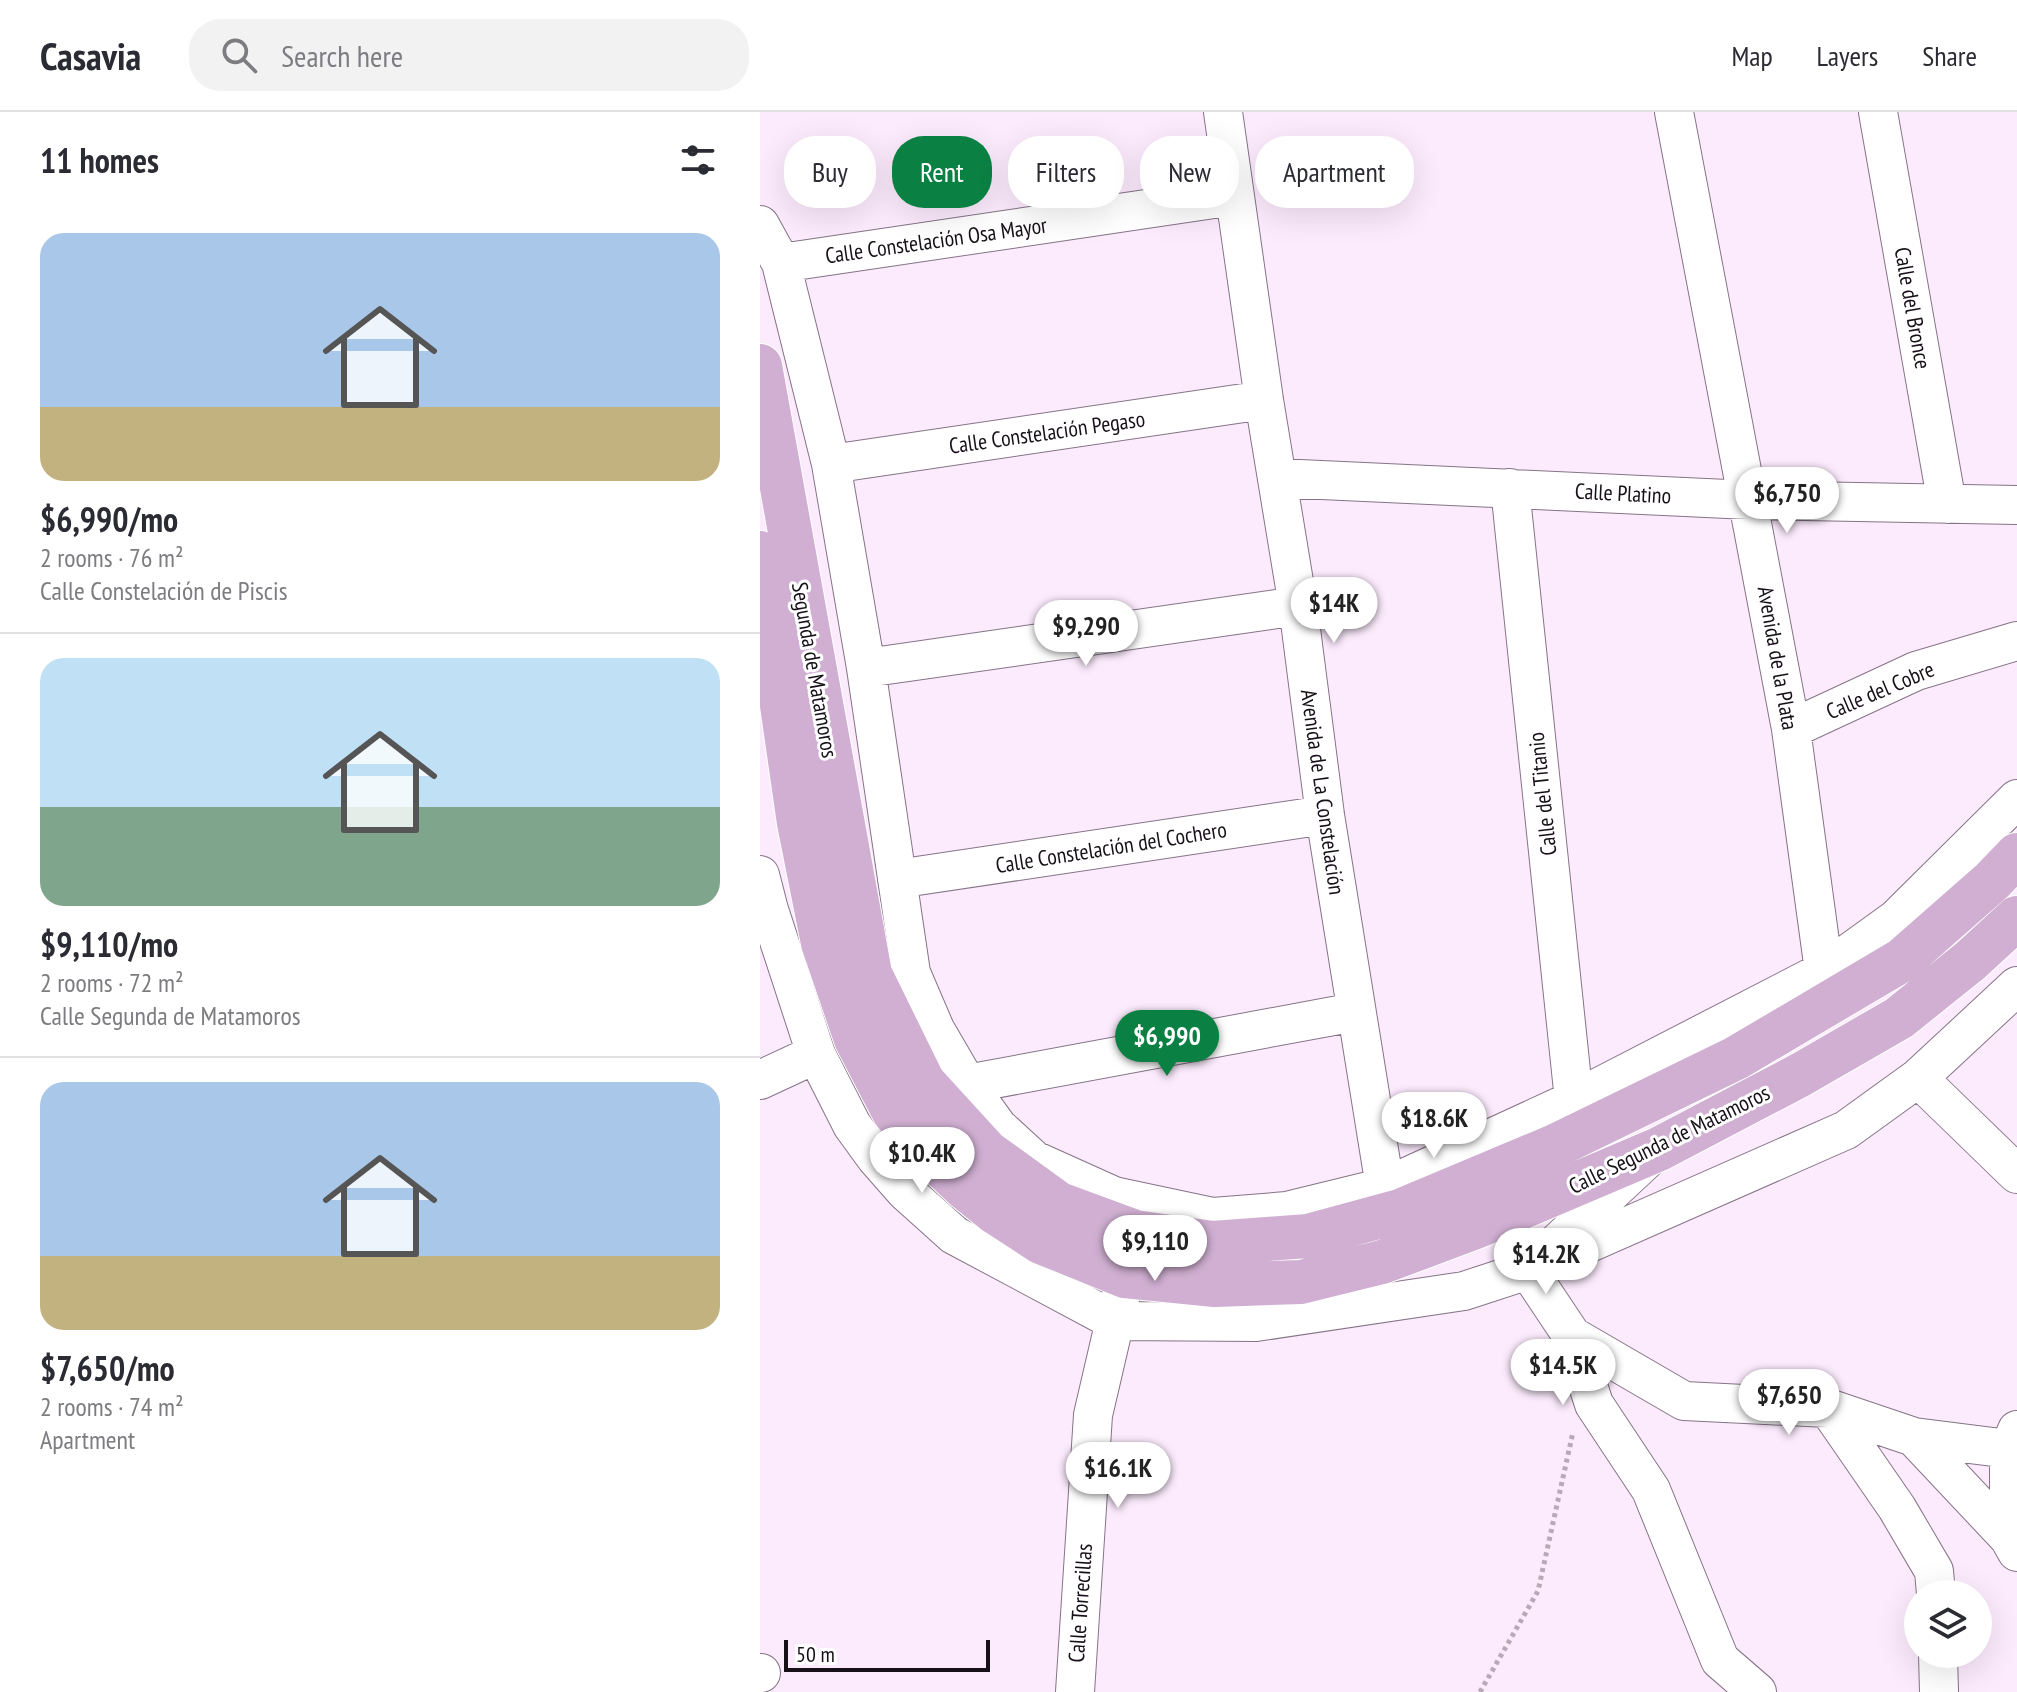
<!DOCTYPE html>
<meta charset="utf-8">
<style>
body{margin:0;font-family:"PT Sans Narrow",sans-serif;background:#f2f2f3;color:#2b2b33;height:100vh;display:flex;flex-direction:column;font-size:30px;white-space:nowrap}
*{box-sizing:border-box;margin:0}
p{font-size:26px;color:#7c7c81}
.icon{flex:none;width:44px;height:44px;fill:none;stroke:currentColor;stroke-width:2;stroke-linecap:round;stroke-linejoin:round}
.map{position:relative;flex:1;overflow:hidden}
.details{display:flex;flex-direction:column;background:#fff;width:760px}
.details>*{flex:none}
.top-card{position:absolute;left:24px;top:24px;width:760px;height:72px;display:flex;gap:16px}
.tools{position:absolute;left:1144px;top:1468px;display:grid;gap:16px}
.tools a{display:grid;place-items:center;width:88px;height:88px;border-radius:50%;background:#fff;box-shadow:0 8px 32px #0002;font-size:40px}
.scale{position:absolute;left:24px;bottom:20px;width:206px;box-sizing:border-box;padding-left:8px;border:4px solid #171018;border-top:0;font-size:22px;line-height:28px;white-space:nowrap;color:#171018;-webkit-text-stroke:6px #fff;paint-order:stroke}
.price{position:absolute;translate:-50% -68px;padding:0 18px;border-radius:28px;background:#fff;color:#222;font-size:26px;line-height:52px;filter:drop-shadow(0 2px 4px #0008)}
.price::after{content:'';position:absolute;left:50%;top:48px;width:24px;height:18px;margin-left:-12px;background:inherit;clip-path:polygon(0 0,100% 0,50% 100%)}
.price.current{background:#0b8043;color:#fff}
ul{padding:0;list-style:none}
li{display:grid;align-content:center;gap:16px;height:424px;padding:0 40px}
li+li{border-top:2px solid #e1e1e2}
li span{display:grid;place-items:center;height:248px;border-radius:24px;color:#555}
li>.icon{margin-inline-start:auto}
span .icon{width:144px;height:144px;fill:#fffc;stroke-width:1}
li b{font-size:34px}
h2{display:flex;justify-content:space-between;align-items:center;height:96px;padding:0 40px;font-size:34px}
.tag{padding:0 28px;border-radius:32px;background:#fff;box-shadow:0 8px 32px #0002;font-size:28px;line-height:72px}
.tag.current{background:#0b8043;color:#fff}
header{display:flex;align-items:center;gap:48px;box-sizing:border-box;height:112px;padding:0 40px;background:#fff;border-bottom:2px solid #e1e1e2}
header strong{font-size:38px}
nav{display:flex;gap:44px;margin-inline-start:auto;font-size:28px}
.search{width:560px;height:72px;background:#f2f2f3;display:flex;align-items:center;gap:20px;box-sizing:border-box;padding:0 28px;border-radius:32px;color:#7c7c81;font-size:30px}
main{display:flex;flex:1;min-height:0}
.map>svg:first-child{display:block}
.lines{fill:none;stroke-linecap:round;stroke-linejoin:round}
.minor-casing{stroke:#867387;stroke-width:40}
.major-casing{stroke:#fff;stroke-width:46}
.path{stroke:#b7a9b8;stroke-width:5;stroke-dasharray:4 4;stroke-linecap:butt}
.minor{stroke:#fff;stroke-width:38}
.major{stroke:#d0afd2;stroke-width:44}
.labels{text-anchor:middle;dominant-baseline:central;stroke-width:6;stroke-linejoin:round;paint-order:stroke}
.street-label{font-size:22px;fill:#171018;stroke:#fff}
</style>
<header>
<strong>Casavia</strong>
<div class="search"><svg class="icon" aria-label="search" viewBox="0 0 24 24"><circle cx="10" cy="10" r="6"/><path d="M15 15l6 6"/></svg>Search here</div>
<nav><a>Map</a><a>Layers</a><a>Share</a></nav>
</header>
<main>
<section class="details">
<h2>11 homes<svg class="icon" aria-label="filters" viewBox="0 0 24 24"><path d="M4 7h16M4 17h16"/><circle cx="9" cy="7" r="2"/><circle cx="15" cy="17" r="2"/></svg></h2>
<ul>
<li><span style="background:linear-gradient(#a9c7e8 70%,#c2b280 0)"><svg class="icon" aria-label="home" viewBox="0 0 24 24"><path d="M3 11l9-7 9 7M6 9v11h12V9"/></svg></span><div><b>$6,990/mo</b><p>2 rooms · 76 m²</p><p>Calle Constelación de Piscis</p></div></li>
<li><span style="background:linear-gradient(#bfe0f5 60%,#7fa58c 0)"><svg class="icon" aria-label="home" viewBox="0 0 24 24"><path d="M3 11l9-7 9 7M6 9v11h12V9"/></svg></span><div><b>$9,110/mo</b><p>2 rooms · 72 m²</p><p>Calle Segunda de Matamoros</p></div></li>
<li><span style="background:linear-gradient(#a9c7e8 70%,#c2b280 0)"><svg class="icon" aria-label="home" viewBox="0 0 24 24"><path d="M3 11l9-7 9 7M6 9v11h12V9"/></svg></span><div><b>$7,650/mo</b><p>2 rooms · 74 m²</p><p>Apartment</p></div></li>
</ul>
</section>
<div class="map">
<svg width="1257" height="1580" viewBox="0 0 1257 1580">
<rect width="100%" height="100%" fill="#fcebfd"/>
<g class="lines">
<g class="minor-casing">
<path id="minor" d="M463,0L504,288L538,494L565,703L625,1075
M914,0L1031,617L1064,859
M1118,0L1187,392
M0,113L21,151L71,352L106,556L151,861L175,917L207,972L238,1015L274,1048L354,1084L453,1105L527,1099L625,1075L814,988L1064,859L1136,807L1257,687
M21,151L474,84
M71,352L504,288
M518,366L989,388L1257,393
M750,376L814,988
M106,556L538,494
M1031,617L1156,559L1257,529
M0,763L9,798L56,942L92,1013L116,1046L145,1079L194,1123L355,1209L496,1210L704,1179L768,1158L1086,1018L1158,966L1257,874
M137,767L565,703
M1158,966L1257,1062
M0,968L56,942
M207,972L595,900
M888,1046L768,1158L812,1224L834,1292L891,1378L960,1548L997,1580
M812,1224L924,1289L1068,1296L1154,1325L1249,1426L1257,1440
M1068,1296L1137,1396L1174,1459L1176,1482
M1154,1325L1249,1337L1257,1334
M1249,1426V1337L1257,1318
M1178,1542L1179,1580
M0,1561H1
M315,1580L333,1303L360,1187"/>
</g>
<g class="major-casing">
<path id="major" d="M0,254L110,862L163,970L227,1040L299,1092L375,1120L453,1131L548,1124L640,1099L795,1034L976,946L1142,848L1232,769L1257,743
M0,441L39,711L63,831L96,927L134,1000L168,1041L204,1075L235,1100L281,1130L365,1164L455,1173L541,1170L622,1150L713,1116L899,1037L1040,963L1139,906L1210,849L1257,806"/>
</g>
<path class="path" d="M720,1580L778,1479L813,1320"/>
<use href="#minor" class="minor"/>
<use href="#major" class="major"/>
</g>
<g class="labels">
<g class="street-label">
<text transform="translate(176 128) rotate(-8)">Calle Constelación Osa Mayor</text>
<text transform="translate(1153 196) rotate(80)">Calle del Bronce</text>
<text transform="translate(287 320) rotate(-8)">Calle Constelación Pegaso</text>
<text transform="translate(863 381) rotate(3)">Calle Platino</text>
<text transform="translate(1018 546) rotate(80)">Avenida de la Plata</text>
<text transform="translate(55 558) rotate(80)">Segunda de Matamoros</text>
<text transform="translate(1120 578) rotate(-23)">Calle del Cobre</text>
<text transform="translate(563 680) rotate(82)">Avenida de La Constelación</text>
<text transform="translate(782 682) rotate(-96)">Calle del Titanio</text>
<text transform="translate(351 735) rotate(-9)">Calle Constelación del Cochero</text>
<text transform="translate(909 1027) rotate(-26)">Calle Segunda de Matamoros</text>
<text transform="translate(320 1491) rotate(-86)">Calle Torrecillas</text>
</g>
</g>
</svg>
<div class="tools">
<a><svg class="icon" aria-label="layers" viewBox="0 0 24 24"><path d="M12 4l9 5-9 5-9-5zM3 14l9 5 9-5"/></svg></a>
</div>
<div class="scale">50 m</div>
<b class="price" style="left:1027px;top:423px">$6,750</b>
<b class="price" style="left:574px;top:533px">$14K</b>
<b class="price" style="left:326px;top:556px">$9,290</b>
<b class="price current" style="left:407px;top:966px">$6,990</b>
<b class="price" style="left:674px;top:1048px">$18.6K</b>
<b class="price" style="left:162px;top:1083px">$10.4K</b>
<b class="price" style="left:395px;top:1171px">$9,110</b>
<b class="price" style="left:786px;top:1184px">$14.2K</b>
<b class="price" style="left:803px;top:1295px">$14.5K</b>
<b class="price" style="left:1029px;top:1325px">$7,650</b>
<b class="price" style="left:358px;top:1398px">$16.1K</b>
<div class="top-card">
<a class="tag">Buy</a>
<a class="tag current">Rent</a>
<a class="tag">Filters</a>
<a class="tag">New</a>
<a class="tag">Apartment</a>
</div>
</div>
</main>
